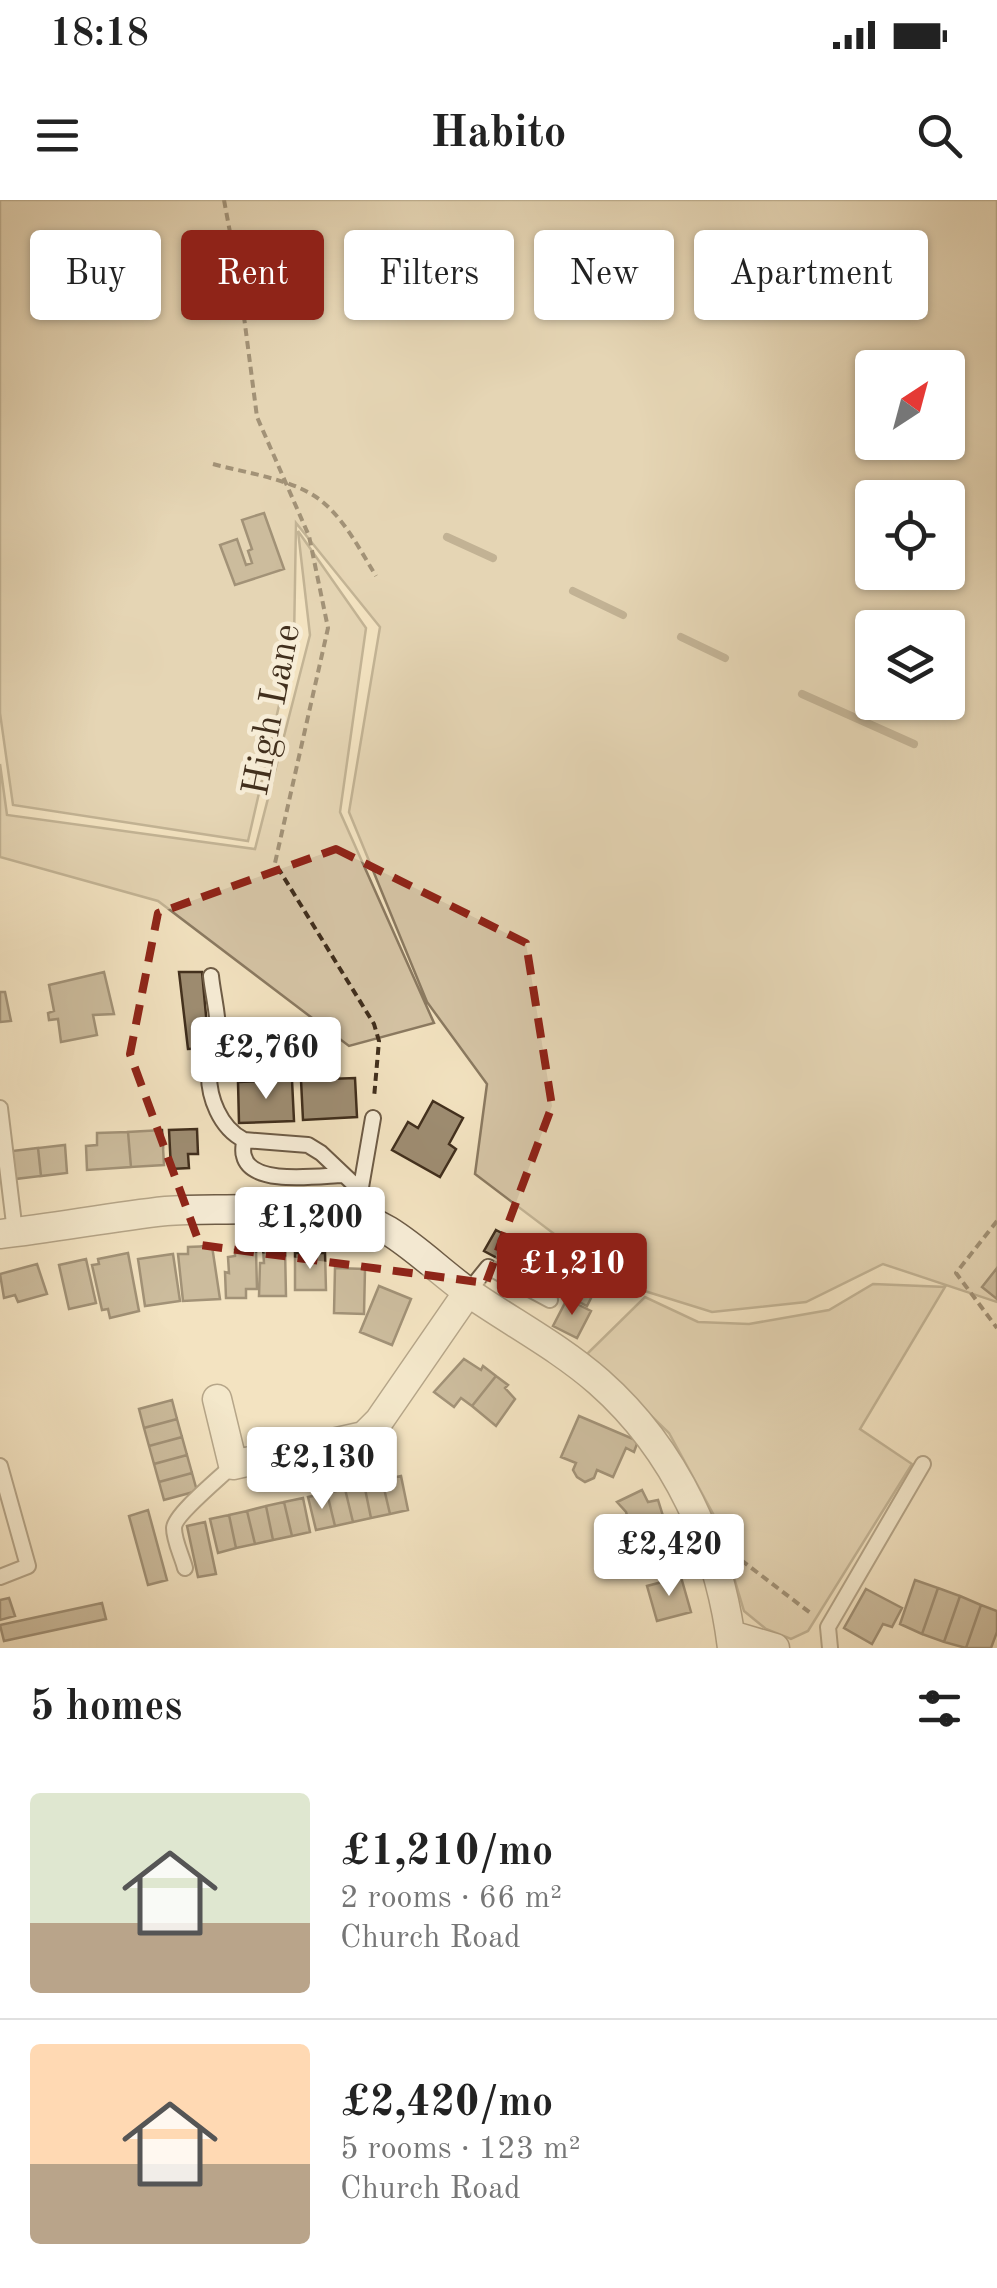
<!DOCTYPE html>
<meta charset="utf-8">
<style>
body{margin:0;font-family:"Old Standard TT",serif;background:#f2f2f2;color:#222;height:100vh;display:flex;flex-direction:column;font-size:38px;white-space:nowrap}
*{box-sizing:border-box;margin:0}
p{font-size:32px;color:#767676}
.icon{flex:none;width:55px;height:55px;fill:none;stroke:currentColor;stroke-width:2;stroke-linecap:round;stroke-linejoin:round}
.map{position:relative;height:1448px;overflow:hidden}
.details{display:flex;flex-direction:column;background:#fff;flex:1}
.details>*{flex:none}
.guide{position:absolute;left:30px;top:30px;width:938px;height:90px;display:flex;gap:20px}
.needle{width:65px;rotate:36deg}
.controls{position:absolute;left:855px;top:150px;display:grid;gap:20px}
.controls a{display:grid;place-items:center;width:110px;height:110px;border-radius:10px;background:#fff;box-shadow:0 2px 8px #0004;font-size:50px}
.price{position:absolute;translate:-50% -85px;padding:0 22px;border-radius:10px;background:#fff;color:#222;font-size:32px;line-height:65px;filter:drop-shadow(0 2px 5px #0008)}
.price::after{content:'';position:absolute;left:50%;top:60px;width:30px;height:22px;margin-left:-15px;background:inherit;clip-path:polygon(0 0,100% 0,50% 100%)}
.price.selected{background:#8f2418;color:#fff}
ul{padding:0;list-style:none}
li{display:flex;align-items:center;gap:30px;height:250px;padding:0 30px}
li+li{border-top:2px solid #e0e0e0}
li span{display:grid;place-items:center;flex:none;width:280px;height:200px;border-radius:10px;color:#555}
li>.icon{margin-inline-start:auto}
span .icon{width:120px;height:120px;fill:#fffc;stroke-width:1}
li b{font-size:42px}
h2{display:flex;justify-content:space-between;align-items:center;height:120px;padding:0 30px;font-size:42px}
.chip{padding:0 35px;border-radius:10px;background:#fff;box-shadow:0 2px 8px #0004;font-size:35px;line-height:90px}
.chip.selected{background:#8f2418;color:#fff}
.status{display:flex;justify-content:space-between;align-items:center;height:70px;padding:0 50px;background:#fff;direction:ltr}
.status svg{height:28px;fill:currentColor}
header{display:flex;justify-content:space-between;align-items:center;height:130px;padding:0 30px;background:#fff;font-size:45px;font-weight:700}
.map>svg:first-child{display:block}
.green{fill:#d5c4a5;stroke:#8b7a61;stroke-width:2.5;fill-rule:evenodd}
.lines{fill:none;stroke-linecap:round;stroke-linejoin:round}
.stream{stroke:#87765e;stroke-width:8}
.building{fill:#9e8d72;stroke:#412f1d;stroke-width:2.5}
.service-casing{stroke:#6e5c46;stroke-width:18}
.minor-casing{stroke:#6e5c46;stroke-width:31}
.path{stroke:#412f1d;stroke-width:4;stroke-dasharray:8 5;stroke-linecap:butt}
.service{stroke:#f7edd7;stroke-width:14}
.minor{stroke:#f7edd7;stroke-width:28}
.marked{fill:none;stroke:#8f2418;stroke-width:8;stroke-dasharray:20 12;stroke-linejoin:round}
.labels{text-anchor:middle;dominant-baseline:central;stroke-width:9;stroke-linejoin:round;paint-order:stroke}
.street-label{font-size:38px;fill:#412f1d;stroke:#f7edd7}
</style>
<div class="status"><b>18:18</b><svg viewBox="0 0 49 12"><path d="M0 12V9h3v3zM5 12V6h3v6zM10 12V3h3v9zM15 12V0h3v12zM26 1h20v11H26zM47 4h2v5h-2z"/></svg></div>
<header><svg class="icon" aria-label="menu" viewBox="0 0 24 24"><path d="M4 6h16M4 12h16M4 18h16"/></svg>Habito<svg class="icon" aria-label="search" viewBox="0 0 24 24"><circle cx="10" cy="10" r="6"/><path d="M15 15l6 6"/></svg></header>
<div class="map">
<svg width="997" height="1448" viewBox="0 0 997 1448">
<rect width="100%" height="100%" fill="#f3e3c1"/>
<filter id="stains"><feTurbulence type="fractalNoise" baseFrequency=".002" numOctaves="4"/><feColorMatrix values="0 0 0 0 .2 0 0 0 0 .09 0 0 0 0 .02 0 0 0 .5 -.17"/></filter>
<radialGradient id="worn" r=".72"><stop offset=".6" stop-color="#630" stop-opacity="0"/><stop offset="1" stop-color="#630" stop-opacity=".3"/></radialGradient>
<path class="green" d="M0,0H997V1102L883,1064L806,1102L712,1112L619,1083L475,974L487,884L427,802L349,612L380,427L296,323L294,440L248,641L13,605L0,513ZM872,168H948V242H872ZM872,298H948V372H872ZM872,428H948V502H872Z
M298,331L366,428L340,612L434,823L349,846L158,701L0,657V564L7,615L255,649L310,435Z
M873,1084L945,1087L860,1229L912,1264L808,1431L791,1439L766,1429L744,1411L717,1321L669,1233L587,1154L645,1097L698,1122L749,1124L829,1110Z"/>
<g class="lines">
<path class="stream" d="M447,337L493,358
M573,391L623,415
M681,437L725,458
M802,494L914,544"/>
</g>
<path class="building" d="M264,313L284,369L235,385L220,345L237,339L246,365L252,363L248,351L252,349L242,320Z
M104,772L114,814L93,815L97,835L61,842L58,819L49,820L48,813L54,811L49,785Z
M179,772H202L209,848L188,849Z
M0,792H5L11,821L0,822Z
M355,878L357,917L303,920L301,880Z
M292,880L294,921L239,923L238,882Z
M433,901L463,918L449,944L456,949L440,977L392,950L408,922L418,928Z
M197,929L198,954H188L189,968L171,969L169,930Z
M162,930L164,965L131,967L128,932Z
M128,932L131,967L87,970L86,946L97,945V933Z
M65,945L67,973L41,976L38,948Z
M38,948L41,976L15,979L12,951Z
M496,1030L598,1084L587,1106L484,1051Z
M212,1046L220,1099L183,1101L178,1054H188V1047Z
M263,1049H285L286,1096H259L260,1063H264Z
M235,1050H256L257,1089H246V1098H226L225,1072L229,1073L228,1057L235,1056Z
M128,1053L139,1111L110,1118L108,1109L102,1110L92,1065L99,1064L98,1059Z
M295,1053H325L326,1090H295Z
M173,1054L180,1101L145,1106L138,1059Z
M86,1059L96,1103L69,1109L59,1065Z
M37,1064L47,1094L18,1102L15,1095L4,1098L0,1074Z
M335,1068L365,1069L364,1114L334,1113Z
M997,1068V1099L982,1087Z
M379,1086L411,1099L392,1145L360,1132Z
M567,1099L591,1111L577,1138L553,1126Z
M464,1159L481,1170L483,1166L496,1176L472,1206L461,1198L454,1207L434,1192Z
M496,1176L508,1185L505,1188L515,1199L496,1226L472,1206Z
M172,1200L177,1219L144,1228L139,1209Z
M579,1216L638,1241L634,1252L626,1248L613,1277L597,1270L594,1278L585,1282L577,1277L573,1270L576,1263L561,1257Z
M177,1219L182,1237L149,1246L144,1228Z
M182,1237L187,1255L154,1264L149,1246Z
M187,1255L192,1273L159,1282L154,1264Z
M192,1273L197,1291L164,1300L159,1282Z
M401,1276L408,1310L390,1314L382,1280Z
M382,1280L390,1314L371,1318L364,1284Z
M364,1284L371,1318L353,1322L345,1289Z
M345,1289L353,1322L335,1326L327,1293Z
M642,1290L648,1302L658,1300L668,1332L635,1342L626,1312L617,1302Z
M327,1293L335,1326L316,1330L308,1297Z
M303,1298L310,1332L292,1336L284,1302Z
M284,1302L292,1336L273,1340L266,1306Z
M266,1306L273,1340L255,1344L247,1311Z
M148,1310L167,1380L148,1385L129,1316Z
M247,1311L255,1344L236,1348L229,1315Z
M229,1315L236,1348L218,1353L210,1319Z
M205,1322L216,1374L198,1377L187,1326Z
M669,1335L676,1354L669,1356L671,1367L643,1376L635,1345Z
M681,1377L691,1412L657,1421L647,1386Z
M915,1380L938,1388L922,1434L900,1424Z
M938,1388L960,1396L944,1442L922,1434Z
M866,1389L902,1408L892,1427L883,1424L872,1444L844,1428Z
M960,1396L981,1405L966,1448L944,1442Z
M9,1398L15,1416L0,1420V1400Z
M102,1403L106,1419L4,1441L0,1425Z
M981,1405L997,1411V1432L991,1448H966Z"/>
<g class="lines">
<g class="service-casing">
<path id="service" d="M211,776C213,796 220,821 218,841C217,851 209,860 209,871C208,897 220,928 244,940L308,945L321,953L359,989
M0,908L15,1032
M244,940C244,945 242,951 244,956C251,986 318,976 342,975
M356,1016L373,918
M468,1092L488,1067L550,1100
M0,1266L28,1366L0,1377
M185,1368C182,1356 174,1341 174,1328C174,1315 221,1277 233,1265
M830,1448L828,1427L923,1264"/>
</g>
<g class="minor-casing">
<path id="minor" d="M0,1034C55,1028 110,1017 166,1011C193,1009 222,1010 249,1009C277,1008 305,1006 333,1010C388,1017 425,1061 468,1092C511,1122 559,1147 599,1182C676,1250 720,1347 732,1448
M217,1199L233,1265L364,1236L379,1221L468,1092
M731,1435L775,1448"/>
</g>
<path class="path" d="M224,0L240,86L257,217L309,336L328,428L275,663L374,824L379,841L374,898
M213,264C246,273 292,279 319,299C344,318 360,350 376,376
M997,1021L956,1073L997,1128
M741,1360L813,1415"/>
<use href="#service" class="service"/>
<use href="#minor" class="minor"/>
</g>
<path d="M0 0H997V1448H0ZM336,649L526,743L552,906L486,1083L200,1045L130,854L158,713Z" fill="#f3e3c1" fill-opacity=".55" fill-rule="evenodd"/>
<path class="marked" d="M336,649L526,743L552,906L486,1083L200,1045L130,854L158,713Z"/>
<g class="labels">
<g class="street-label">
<text transform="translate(273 510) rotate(-79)">High Lane</text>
</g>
</g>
<rect width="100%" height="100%" filter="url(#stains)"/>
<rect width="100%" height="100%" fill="url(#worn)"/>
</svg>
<div class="controls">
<a><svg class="needle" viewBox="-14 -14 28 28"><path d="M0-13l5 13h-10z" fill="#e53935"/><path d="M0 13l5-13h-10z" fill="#767676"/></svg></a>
<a><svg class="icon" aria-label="locate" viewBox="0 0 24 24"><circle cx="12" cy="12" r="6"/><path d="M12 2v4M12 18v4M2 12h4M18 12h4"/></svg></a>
<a><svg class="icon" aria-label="layers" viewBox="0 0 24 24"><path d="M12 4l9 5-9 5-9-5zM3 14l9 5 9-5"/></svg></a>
</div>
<b class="price" style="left:266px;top:902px">£2,760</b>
<b class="price" style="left:310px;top:1072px">£1,200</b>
<b class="price selected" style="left:572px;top:1118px">£1,210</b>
<b class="price" style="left:322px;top:1312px">£2,130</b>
<b class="price" style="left:669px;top:1399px">£2,420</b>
<div class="guide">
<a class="chip">Buy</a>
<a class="chip selected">Rent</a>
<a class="chip">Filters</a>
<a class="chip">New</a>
<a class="chip">Apartment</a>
</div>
</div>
<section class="details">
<h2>5 homes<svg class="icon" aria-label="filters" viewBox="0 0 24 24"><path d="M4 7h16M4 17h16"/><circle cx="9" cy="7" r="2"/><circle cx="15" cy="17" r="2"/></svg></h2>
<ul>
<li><span style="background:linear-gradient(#dfe7d0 65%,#b9a48a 0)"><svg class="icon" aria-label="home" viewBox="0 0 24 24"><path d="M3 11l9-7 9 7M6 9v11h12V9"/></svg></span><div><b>£1,210/mo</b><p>2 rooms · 66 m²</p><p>Church Road</p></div></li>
<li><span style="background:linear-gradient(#ffd9b3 60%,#b9a48a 0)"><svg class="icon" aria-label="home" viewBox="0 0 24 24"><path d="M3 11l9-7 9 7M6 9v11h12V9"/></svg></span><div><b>£2,420/mo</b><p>5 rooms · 123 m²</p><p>Church Road</p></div></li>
</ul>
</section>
